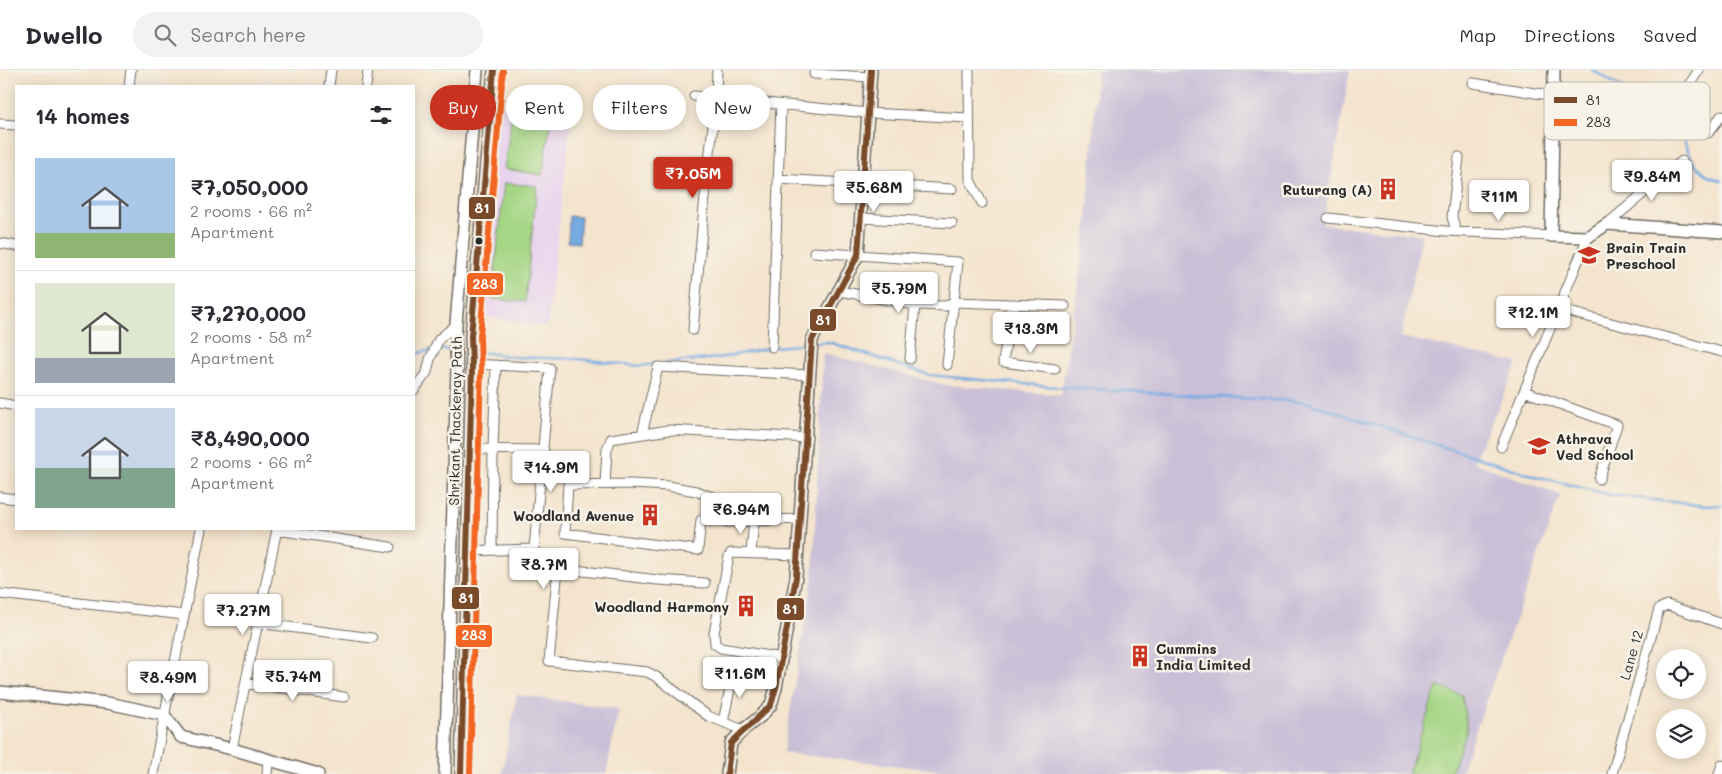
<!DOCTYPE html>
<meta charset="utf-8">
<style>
body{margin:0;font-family:Mali,sans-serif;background:#f2f2f3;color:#2b2b33;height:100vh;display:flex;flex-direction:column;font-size:19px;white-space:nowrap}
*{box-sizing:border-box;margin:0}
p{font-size:16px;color:#7c7c81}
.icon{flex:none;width:28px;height:28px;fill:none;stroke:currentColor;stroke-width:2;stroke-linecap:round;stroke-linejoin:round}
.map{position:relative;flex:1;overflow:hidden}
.drawer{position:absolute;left:15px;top:15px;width:400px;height:445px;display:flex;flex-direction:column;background:#fff;border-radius:0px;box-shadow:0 2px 12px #0003}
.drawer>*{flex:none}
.top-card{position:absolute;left:430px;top:15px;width:475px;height:45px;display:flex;gap:10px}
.fabs{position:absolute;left:1656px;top:579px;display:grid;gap:10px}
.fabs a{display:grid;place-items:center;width:50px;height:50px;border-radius:50%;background:#fff;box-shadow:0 2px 12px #0003;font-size:25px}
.price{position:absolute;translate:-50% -42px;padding:0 11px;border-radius:5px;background:#fff;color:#222;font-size:16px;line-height:32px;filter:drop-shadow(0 1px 2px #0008)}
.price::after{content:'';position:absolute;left:50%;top:30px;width:15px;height:11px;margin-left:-8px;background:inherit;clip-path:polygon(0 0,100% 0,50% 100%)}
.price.selected{background:#c8321e;color:#fff}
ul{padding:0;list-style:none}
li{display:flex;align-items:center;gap:15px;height:125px;padding:0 20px}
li+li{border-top:1px solid #e1e1e2}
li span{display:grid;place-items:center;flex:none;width:140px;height:100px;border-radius:0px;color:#555}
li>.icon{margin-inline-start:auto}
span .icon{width:60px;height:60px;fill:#fffc;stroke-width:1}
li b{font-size:21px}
h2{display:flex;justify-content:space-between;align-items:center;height:60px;padding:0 20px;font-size:21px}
.chip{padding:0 18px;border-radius:22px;background:#fff;box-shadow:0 2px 12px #0003;font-size:18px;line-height:45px}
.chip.selected{background:#c8321e;color:#fff}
header{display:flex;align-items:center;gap:30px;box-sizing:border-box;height:70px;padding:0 25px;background:#fff;border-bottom:1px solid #e1e1e2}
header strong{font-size:24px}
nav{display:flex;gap:28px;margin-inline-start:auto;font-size:18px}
.search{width:350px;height:45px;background:#f2f2f3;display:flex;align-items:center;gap:12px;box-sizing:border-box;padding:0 18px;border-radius:28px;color:#7c7c81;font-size:19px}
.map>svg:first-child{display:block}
.built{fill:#e8d2ee}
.industrial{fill:#c9bfd7}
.green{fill:#a5d685;stroke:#688058}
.water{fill:#74aae2;stroke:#506a86}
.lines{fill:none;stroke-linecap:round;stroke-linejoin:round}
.stream{stroke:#74aae2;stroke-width:2.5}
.minor-casing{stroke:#716c64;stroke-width:11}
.tertiary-casing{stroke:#716c64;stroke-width:14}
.minor{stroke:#fff;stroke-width:9}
.tertiary{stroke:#fff;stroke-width:11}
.bus-1-casing{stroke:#f7f3e8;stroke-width:10}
.bus-2-casing{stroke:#f7f3e8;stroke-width:10}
.bus-1{stroke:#7a4b2a;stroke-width:6}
.bus-2{stroke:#f26522;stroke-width:6}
.bus-dot{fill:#2b2b2b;stroke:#f7f3e8;stroke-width:2}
.labels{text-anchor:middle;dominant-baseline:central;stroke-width:5;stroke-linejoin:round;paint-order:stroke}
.poi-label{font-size:14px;font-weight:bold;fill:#2b2b2b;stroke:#f7f3e8;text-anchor:end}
.street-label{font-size:14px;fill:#2b2b2b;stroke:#f7f3e8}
.key{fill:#f7f3e8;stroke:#bab7af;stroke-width:1}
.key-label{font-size:14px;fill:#2b2b2b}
.line-badge{stroke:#f7f3e8;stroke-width:2}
.badge-label{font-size:14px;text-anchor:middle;font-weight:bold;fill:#fff}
</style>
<header>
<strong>Dwello</strong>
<div class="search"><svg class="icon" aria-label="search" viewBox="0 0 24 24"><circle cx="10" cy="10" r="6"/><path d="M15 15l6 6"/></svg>Search here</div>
<nav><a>Map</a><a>Directions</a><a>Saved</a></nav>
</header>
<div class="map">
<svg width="1722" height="704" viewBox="0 0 1722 704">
<rect width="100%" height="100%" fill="#f7f3e8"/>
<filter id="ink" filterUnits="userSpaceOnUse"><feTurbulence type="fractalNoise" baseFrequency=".02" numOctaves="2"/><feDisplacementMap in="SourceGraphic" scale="10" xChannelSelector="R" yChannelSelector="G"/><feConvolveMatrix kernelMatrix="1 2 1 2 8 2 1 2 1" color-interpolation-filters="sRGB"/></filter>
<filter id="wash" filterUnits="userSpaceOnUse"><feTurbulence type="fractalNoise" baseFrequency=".0096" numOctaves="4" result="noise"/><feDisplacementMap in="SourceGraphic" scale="20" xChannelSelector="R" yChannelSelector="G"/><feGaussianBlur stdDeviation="1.12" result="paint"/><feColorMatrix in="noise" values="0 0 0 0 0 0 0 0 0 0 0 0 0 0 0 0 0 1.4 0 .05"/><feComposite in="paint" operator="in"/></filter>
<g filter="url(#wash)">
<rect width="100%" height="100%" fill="#f4e4cd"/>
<path class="built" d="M498,25L573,32L547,257L485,247Z"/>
<path class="industrial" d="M1097,0H1350L1323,154L1422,165L1401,267L1518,293L1473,392L1560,425L1460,704H974L783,683L813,506L823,283L946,315L1061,325L1087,155Z
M517,625L619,639L606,704H502Z"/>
<path class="green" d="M514,30L554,32L542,105L504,99Z
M504,113L537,116L525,232L492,229Z
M1437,616L1462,625L1467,660L1450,704H1408Z"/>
<path class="water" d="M569,146L581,147L579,173L568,172Z"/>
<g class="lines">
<path class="stream" d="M1592,0L1628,21L1661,37L1682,66L1694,94L1709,106L1722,111
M815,273L829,272L929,305L1057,317L1305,332L1535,406L1610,425L1706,436L1722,435
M775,277L809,274
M437,279L452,280
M475,281L514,287L578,289L640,296L656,294
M414,284L432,280
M666,293L718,288L770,278"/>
</g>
</g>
<g filter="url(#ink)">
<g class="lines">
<g class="minor-casing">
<path id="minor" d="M969,0L970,110L982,133
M1699,0L1672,40L1708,63L1722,45
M814,4L870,7
M1473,13L1554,26
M129,16L131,0
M329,16L331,0
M366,16L368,0
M694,26L868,43L969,48
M0,54L16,55
M778,109L952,119
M861,148L952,153
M1328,148L1446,161L1551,166
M1607,154L1682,91
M1456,161L1452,147L1459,87
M0,173L16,176
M814,182L958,192L947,295
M839,221L915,235L946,236L954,232L1065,236
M1012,234L1003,292L1055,299
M1558,239L1722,282
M693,260L704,137L716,27L717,0
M772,277L781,35
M910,289L915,235
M414,320L427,302L430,289L439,269L455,256
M1524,321L1617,355L1599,409
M0,333L16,336
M642,364L658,297L810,305
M1501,377L1588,167
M470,379L544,380
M605,414L607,379L611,369L669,360L807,368
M0,427L16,429
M744,451L715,428L696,421L668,416L631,414L568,415L565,463L698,480L701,450L729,452L799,449
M277,460L390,477
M492,480L493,379L496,295
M467,481L534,479L550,298L472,294
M751,483L754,450
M705,513L658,510L558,498L549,591L647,602L655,606L708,646L743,660
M0,524L184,545
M258,553L372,568
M782,588L721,578L715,574L714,563L729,486L731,483L797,485
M246,613L344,627
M723,652L734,600
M232,679L277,459
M153,704L201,459
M267,704L268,689
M1612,704L1659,539L1667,535L1722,554
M1719,704L1722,695"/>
</g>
<g class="tertiary-casing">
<path id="tertiary" d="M1554,0L1551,166L1588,167L1607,154L1722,162
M0,622L108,633L164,645L181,667L232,679L318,704
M445,704L457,299L455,266L477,0
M461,704L472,299L471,266L494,0
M727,704L731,673L743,660L761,646L771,635L776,618L796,507L812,270L858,185L871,0"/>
</g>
<use href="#minor" class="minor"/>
<use href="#tertiary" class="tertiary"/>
<g class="bus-1-casing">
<path id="bus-1" d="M461,704L472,299L471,266L494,0
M727,704L731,673L771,635L776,618L796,507L812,270L858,185L871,0"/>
</g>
<g class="bus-2-casing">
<path id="bus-2" d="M470,704L481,299L480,266L503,1"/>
</g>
<use href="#bus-1" class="bus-1"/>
<use href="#bus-2" class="bus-2"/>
</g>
</g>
<defs>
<g id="building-bare" transform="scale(1.725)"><path d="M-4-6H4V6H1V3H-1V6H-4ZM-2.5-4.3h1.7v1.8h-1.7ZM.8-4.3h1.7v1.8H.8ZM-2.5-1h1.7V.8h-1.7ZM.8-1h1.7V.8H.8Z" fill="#c8321e" stroke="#f7f3e8" stroke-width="2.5" paint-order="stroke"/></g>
<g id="school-bare" transform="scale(1.725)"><path d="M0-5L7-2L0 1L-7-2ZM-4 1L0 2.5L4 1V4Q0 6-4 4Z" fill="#c8321e" stroke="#f7f3e8" stroke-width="2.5" paint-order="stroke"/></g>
</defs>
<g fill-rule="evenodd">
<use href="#building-bare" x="1388" y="119"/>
<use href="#school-bare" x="1589" y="185"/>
<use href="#school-bare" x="1539" y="376"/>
<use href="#building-bare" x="650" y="445"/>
<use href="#building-bare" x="746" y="536"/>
<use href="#building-bare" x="1140" y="586"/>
</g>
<circle class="bus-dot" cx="479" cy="171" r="4.5"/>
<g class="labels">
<g class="poi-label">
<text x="1372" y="119">Ruturang (A)</text>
<text x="1606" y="177" text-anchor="start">Brain Train<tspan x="1606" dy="16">Preschool</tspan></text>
<text x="1556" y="368" text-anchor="start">Athrava<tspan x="1556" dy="16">Ved School</tspan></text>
<text x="634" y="445">Woodland Avenue</text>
<text x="729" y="536">Woodland Harmony</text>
<text x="1156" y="578" text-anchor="start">Cummins<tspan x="1156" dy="16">India Limited</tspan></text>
</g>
<g class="street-label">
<text transform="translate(455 351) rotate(-89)">Shrikant Thackeray Path</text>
<text transform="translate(1631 585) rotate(-74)">Lane 12</text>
</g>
</g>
<rect x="1544" y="12" width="166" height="58" rx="8" class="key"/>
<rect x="1554" y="27" width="23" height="6" fill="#7a4b2a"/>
<rect x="1554" y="49" width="23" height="7" fill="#f26522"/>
<g class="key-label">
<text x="1586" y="35">81</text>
<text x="1586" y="57">283</text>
</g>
<g class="line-badge">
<rect x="468" y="126" width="28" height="24" rx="5" fill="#7a4b2a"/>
<rect x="466" y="202" width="38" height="24" rx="5" fill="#f26522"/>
<rect x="809" y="238" width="28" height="24" rx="5" fill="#7a4b2a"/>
<rect x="451" y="516" width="29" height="24" rx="5" fill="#7a4b2a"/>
<rect x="776" y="527" width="29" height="24" rx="5" fill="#7a4b2a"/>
<rect x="455" y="554" width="38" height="24" rx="5" fill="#f26522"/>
</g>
<g class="badge-label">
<text x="482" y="143">81</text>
<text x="485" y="219">283</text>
<text x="823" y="255">81</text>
<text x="466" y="533">81</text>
<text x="790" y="544">81</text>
<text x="474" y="570">283</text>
</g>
</svg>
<div class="fabs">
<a><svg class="icon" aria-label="locate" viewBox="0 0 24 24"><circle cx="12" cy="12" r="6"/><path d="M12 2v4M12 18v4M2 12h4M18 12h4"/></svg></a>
<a><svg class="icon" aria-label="layers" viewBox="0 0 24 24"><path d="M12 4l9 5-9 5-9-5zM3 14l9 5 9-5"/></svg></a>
</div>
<b class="price selected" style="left:693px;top:129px">₹7.05M</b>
<b class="price" style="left:1652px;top:132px">₹9.84M</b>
<b class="price" style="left:874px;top:143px">₹5.68M</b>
<b class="price" style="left:1499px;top:152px">₹11M</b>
<b class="price" style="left:899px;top:244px">₹5.79M</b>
<b class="price" style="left:1533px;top:268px">₹12.1M</b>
<b class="price" style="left:1031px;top:284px">₹13.3M</b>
<b class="price" style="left:551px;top:423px">₹14.9M</b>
<b class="price" style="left:741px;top:465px">₹6.94M</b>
<b class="price" style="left:544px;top:520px">₹8.7M</b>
<b class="price" style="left:243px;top:566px">₹7.27M</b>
<b class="price" style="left:740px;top:629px">₹11.6M</b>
<b class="price" style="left:293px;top:632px">₹5.74M</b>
<b class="price" style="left:168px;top:633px">₹8.49M</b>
<div class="top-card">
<a class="chip selected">Buy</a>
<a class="chip">Rent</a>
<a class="chip">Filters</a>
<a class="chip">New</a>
</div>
<section class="drawer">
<h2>14 homes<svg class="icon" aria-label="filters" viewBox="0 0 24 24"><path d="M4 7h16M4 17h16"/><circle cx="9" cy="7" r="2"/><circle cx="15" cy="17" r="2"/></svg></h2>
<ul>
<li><span style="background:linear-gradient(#a9c7e8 75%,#8fb573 0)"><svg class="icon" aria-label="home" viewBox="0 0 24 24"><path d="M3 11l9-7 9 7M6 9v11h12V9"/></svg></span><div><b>₹7,050,000</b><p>2 rooms · 66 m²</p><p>Apartment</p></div></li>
<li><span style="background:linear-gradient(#dfe7d0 75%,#9aa5b1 0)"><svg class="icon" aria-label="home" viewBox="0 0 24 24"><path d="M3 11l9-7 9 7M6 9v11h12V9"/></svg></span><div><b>₹7,270,000</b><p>2 rooms · 58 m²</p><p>Apartment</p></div></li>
<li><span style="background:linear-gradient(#c9d6e8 60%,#7fa58c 0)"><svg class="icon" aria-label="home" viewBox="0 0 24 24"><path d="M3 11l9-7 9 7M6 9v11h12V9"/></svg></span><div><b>₹8,490,000</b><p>2 rooms · 66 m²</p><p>Apartment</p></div></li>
</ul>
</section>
</div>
